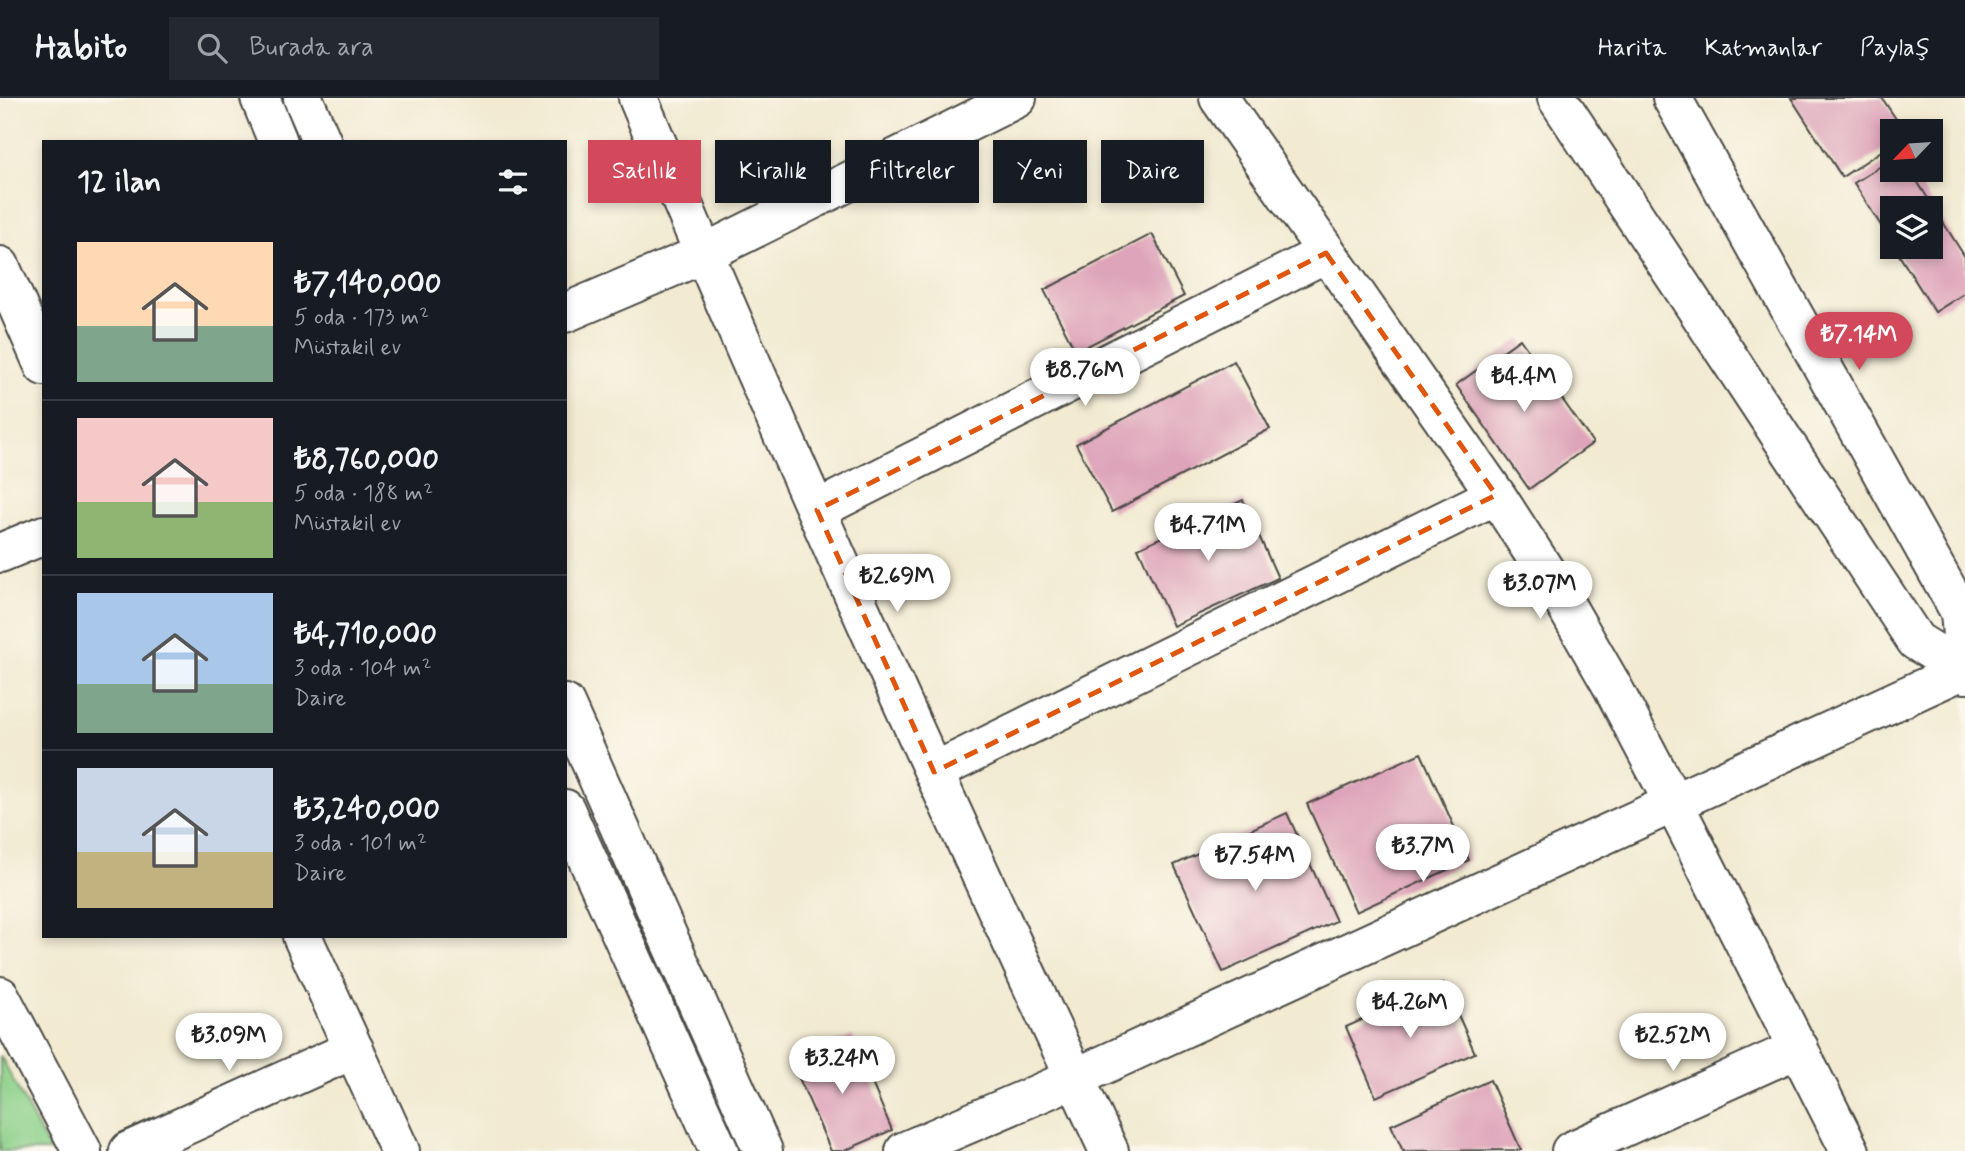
<!DOCTYPE html>
<html lang="tr">
<meta charset="utf-8">
<style>
body{margin:0;font-family:Mynerve,sans-serif;background:#242831;color:#f1f3f6;height:100vh;display:flex;flex-direction:column;font-size:26px;white-space:nowrap}
*{box-sizing:border-box;margin:0}
p{font-size:23px;color:#9ea1a6}
.icon{flex:none;width:38px;height:38px;fill:none;stroke:currentColor;stroke-width:2;stroke-linecap:round;stroke-linejoin:round}
.map{position:relative;flex:1;overflow:hidden}
.drawer{position:absolute;left:42px;top:42px;width:525px;height:798px;display:flex;flex-direction:column;background:#171b24;border-radius:0px;box-shadow:0 4px 10px #0003}
.drawer>*{flex:none}
.top-card{position:absolute;left:588px;top:42px;width:665px;height:63px;display:flex;gap:14px}
.needle{width:46px;rotate:245deg}
.fabs{position:absolute;left:1880px;top:21px;display:grid;gap:14px}
.fabs a{display:grid;place-items:center;width:63px;height:63px;border-radius:0px;background:#171b24;box-shadow:0 4px 10px #0003;font-size:35px}
.price{position:absolute;translate:-50% -60px;padding:0 16px;border-radius:24px;background:#fff;color:#222;font-size:23px;line-height:46px;filter:drop-shadow(0 2px 4px #0008)}
.price::after{content:'';position:absolute;left:50%;top:42px;width:21px;height:16px;margin-left:-10px;background:inherit;clip-path:polygon(0 0,100% 0,50% 100%)}
.price.on{background:#d1495b;color:#fff}
ul{padding:0;list-style:none}
li{display:flex;align-items:center;gap:21px;height:175px;padding:0 35px}
li+li{border-top:2px solid #363941}
li span{display:grid;place-items:center;flex:none;width:196px;height:140px;border-radius:0px;color:#555}
li>.icon{margin-inline-start:auto}
span .icon{width:84px;height:84px;fill:#fffc;stroke-width:1}
li b{font-size:30px}
h2{display:flex;justify-content:space-between;align-items:center;height:84px;padding:0 35px;font-size:30px}
.pill{padding:0 24px;border-radius:0px;background:#171b24;box-shadow:0 4px 10px #0003;font-size:24px;line-height:63px}
.pill.on{background:#d1495b;color:#fff}
header{display:flex;align-items:center;gap:42px;box-sizing:border-box;height:98px;padding:0 35px;background:#171b24;border-bottom:2px solid #363941}
header strong{font-size:33px}
nav{display:flex;gap:38px;margin-inline-start:auto;font-size:24px}
.search{width:490px;height:63px;background:#242831;display:flex;align-items:center;gap:18px;box-sizing:border-box;padding:0 24px;border-radius:0px;color:#9ea1a6;font-size:26px}
.map>svg:first-child{display:block}
.green{fill:#8cd089;stroke:#5c7e5a;stroke-width:2}
.building{fill:#dea4ba}
.lines{fill:none;stroke-linecap:round;stroke-linejoin:round}
.minor-casing{stroke:#494844;stroke-width:42}
.minor{stroke:#fff;stroke-width:38}
.marked{fill:none;stroke:#df570e;stroke-width:5;stroke-dasharray:14 9;stroke-linejoin:round}
</style>
<header>
<strong>Habito</strong>
<div class="search"><svg class="icon" aria-label="search" viewBox="0 0 24 24"><circle cx="10" cy="10" r="6"/><path d="M15 15l6 6"/></svg>Burada ara</div>
<nav><a>Harita</a><a>Katmanlar</a><a>Paylaş</a></nav>
</header>
<div class="map">
<svg width="1965" height="1053" viewBox="0 0 1965 1053">
<rect width="100%" height="100%" fill="#fbf7ec"/>
<filter id="ink" filterUnits="userSpaceOnUse"><feTurbulence type="fractalNoise" baseFrequency=".0143" numOctaves="2"/><feDisplacementMap in="SourceGraphic" scale="14" xChannelSelector="R" yChannelSelector="G"/><feConvolveMatrix kernelMatrix="1 2 1 2 8 2 1 2 1" color-interpolation-filters="sRGB"/></filter>
<filter id="wash" filterUnits="userSpaceOnUse"><feTurbulence type="fractalNoise" baseFrequency=".00686" numOctaves="4" result="noise"/><feDisplacementMap in="SourceGraphic" scale="28" xChannelSelector="R" yChannelSelector="G"/><feGaussianBlur stdDeviation="1.57" result="paint"/><feColorMatrix in="noise" values="0 0 0 0 0 0 0 0 0 0 0 0 0 0 0 0 0 1.4 0 .05"/><feComposite in="paint" operator="in"/></filter>
<g filter="url(#wash)">
<rect width="100%" height="100%" fill="#f2ead1"/>
<path class="green" d="M0,957L50,1053H0Z"/>
<g id="blocks">
<path class="building" d="M1791,0H1882L1904,33H1892V46L1842,79Z
M1892,61V72H1910L1965,159V195L1935,214L1894,149H1930V110H1892V145L1854,85Z
M1152,136L1184,198L1076,254L1044,192Z
M1520,241L1593,345L1529,391L1456,287Z
M1234,263L1270,331L1112,414L1076,346Z
M1243,402L1278,480L1173,528L1138,450Z
M1421,655L1469,762L1356,814L1307,706Z
M1287,715L1336,823L1223,874L1174,767Z
M1444,885L1475,955L1376,999L1346,929Z
M852,938L892,1032L844,1053H831L792,964Z
M1490,982L1521,1052L1403,1053L1391,1027Z"/>
</g>
</g>
<g filter="url(#ink)">
<use href="#blocks" fill-opacity="0" stroke="#494844" stroke-width="2"/>
<g class="lines">
<g class="minor-casing">
<path id="minor" d="M260,0L278,44
M303,0L322,44
M638,0C786,354 946,705 1109,1053
M1219,0L1496,397L1554,487L1611,586L1673,704L1850,1053
M1557,0L1916,543L1963,572
M1672,0L1960,514L1965,576
M0,168L44,268
M565,215L703,156L1017,0
M817,412L1326,155
M0,455L44,437
M565,606L763,1053
M934,674L1496,397
M565,711L719,1053
M302,838L400,1053
M0,898L82,1053
M129,1053L354,951
M905,1053L1075,980L1965,571
M1571,1053L1799,950"/>
</g>
<use href="#minor" class="minor"/>
</g>
</g>
<path class="marked" d="M1326,155L1496,397L934,674L817,412Z"/>
</svg>
<div class="fabs">
<a><svg class="needle" viewBox="-14 -14 28 28"><path d="M0-13l5 13h-10z" fill="#e53935"/><path d="M0 13l5-13h-10z" fill="#9ea1a6"/></svg></a>
<a><svg class="icon" aria-label="layers" viewBox="0 0 24 24"><path d="M12 4l9 5-9 5-9-5zM3 14l9 5 9-5"/></svg></a>
</div>
<b class="price on" style="left:1859px;top:274px">₺7.14M</b>
<b class="price" style="left:1085px;top:310px">₺8.76M</b>
<b class="price" style="left:1524px;top:316px">₺4.4M</b>
<b class="price" style="left:1208px;top:465px">₺4.71M</b>
<b class="price" style="left:897px;top:516px">₺2.69M</b>
<b class="price" style="left:1540px;top:523px">₺3.07M</b>
<b class="price" style="left:1423px;top:786px">₺3.7M</b>
<b class="price" style="left:1255px;top:795px">₺7.54M</b>
<b class="price" style="left:1410px;top:942px">₺4.26M</b>
<b class="price" style="left:229px;top:975px">₺3.09M</b>
<b class="price" style="left:1673px;top:975px">₺2.52M</b>
<b class="price" style="left:842px;top:998px">₺3.24M</b>
<div class="top-card">
<a class="pill on">Satılık</a>
<a class="pill">Kiralık</a>
<a class="pill">Filtreler</a>
<a class="pill">Yeni</a>
<a class="pill">Daire</a>
</div>
<section class="drawer">
<h2>12 ilan<svg class="icon" aria-label="filters" viewBox="0 0 24 24"><path d="M4 7h16M4 17h16"/><circle cx="9" cy="7" r="2"/><circle cx="15" cy="17" r="2"/></svg></h2>
<ul>
<li><span style="background:linear-gradient(#ffd9b3 60%,#7fa58c 0)"><svg class="icon" aria-label="home" viewBox="0 0 24 24"><path d="M3 11l9-7 9 7M6 9v11h12V9"/></svg></span><div><b>₺7,140,000</b><p>5 oda · 173 m²</p><p>Müstakil ev</p></div></li>
<li><span style="background:linear-gradient(#f6c9c9 60%,#8fb573 0)"><svg class="icon" aria-label="home" viewBox="0 0 24 24"><path d="M3 11l9-7 9 7M6 9v11h12V9"/></svg></span><div><b>₺8,760,000</b><p>5 oda · 188 m²</p><p>Müstakil ev</p></div></li>
<li><span style="background:linear-gradient(#a9c7e8 65%,#7fa58c 0)"><svg class="icon" aria-label="home" viewBox="0 0 24 24"><path d="M3 11l9-7 9 7M6 9v11h12V9"/></svg></span><div><b>₺4,710,000</b><p>3 oda · 104 m²</p><p>Daire</p></div></li>
<li><span style="background:linear-gradient(#c9d6e8 60%,#c2b280 0)"><svg class="icon" aria-label="home" viewBox="0 0 24 24"><path d="M3 11l9-7 9 7M6 9v11h12V9"/></svg></span><div><b>₺3,240,000</b><p>3 oda · 101 m²</p><p>Daire</p></div></li>
</ul>
</section>
</div>
